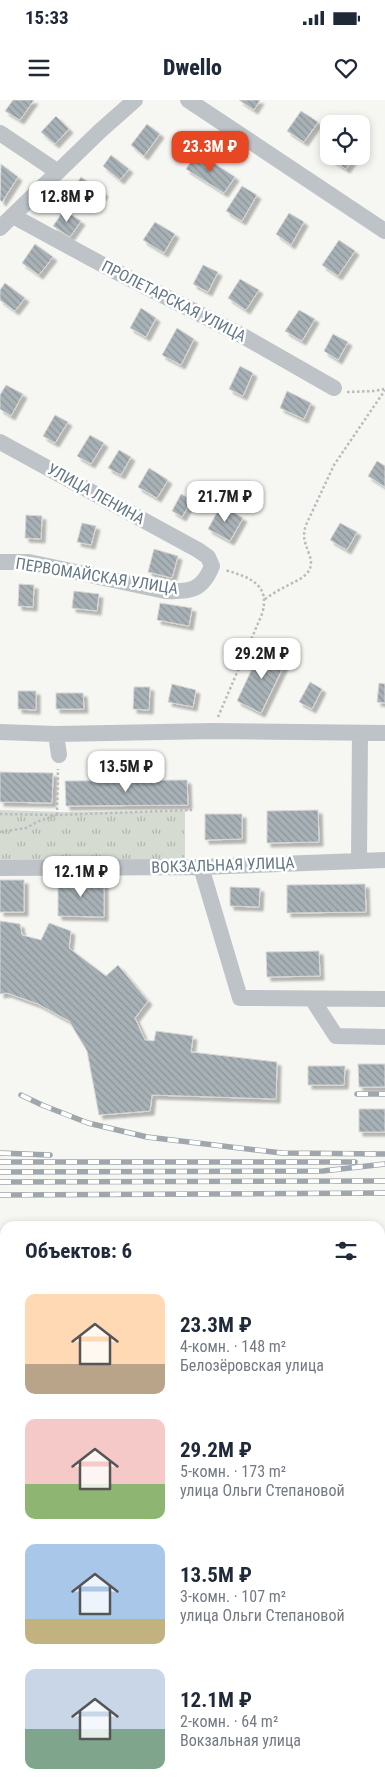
<!DOCTYPE html>
<html lang="ru">
<meta charset="utf-8">
<style>
body{margin:0;font-family:"Roboto Condensed",sans-serif;background:#f6f6f7;color:#1f2937;height:100vh;display:flex;flex-direction:column;font-size:19px;white-space:nowrap}
*{box-sizing:border-box;margin:0}
p{font-size:16px;color:#747a83}
.icon{flex:none;width:28px;height:28px;fill:none;stroke:currentColor;stroke-width:2;stroke-linecap:round;stroke-linejoin:round}
.map{position:relative;flex:1;overflow:hidden}
.panel{position:absolute;left:0px;top:1121px;width:385px;height:571px;display:flex;flex-direction:column;background:#fff;border-radius:15px 15px 0 0;box-shadow:0 2px 8px #0003}
.panel>*{flex:none}
.controls{position:absolute;left:320px;top:15px;display:grid;gap:10px}
.controls a{display:grid;place-items:center;width:50px;height:50px;border-radius:10px;background:#fff;box-shadow:0 2px 8px #0003;font-size:25px}
.price{position:absolute;translate:-50% -42px;padding:0 11px;border-radius:10px;background:#fff;color:#222;font-size:16px;line-height:32px;filter:drop-shadow(0 1px 2px #0008)}
.price::after{content:'';position:absolute;left:50%;top:30px;width:15px;height:11px;margin-left:-8px;background:inherit;clip-path:polygon(0 0,100% 0,50% 100%)}
.price.active{background:#e74722;color:#fff}
ul{padding:0;list-style:none}
li{display:flex;align-items:center;gap:15px;height:125px;padding:0 25px}
li span{display:grid;place-items:center;flex:none;width:140px;height:100px;border-radius:10px;color:#555}
li>.icon{margin-inline-start:auto}
span .icon{width:60px;height:60px;fill:#fffc;stroke-width:1}
li b{font-size:21px}
h2{display:flex;justify-content:space-between;align-items:center;height:60px;padding:0 25px;font-size:21px}
.status{display:flex;justify-content:space-between;align-items:center;height:35px;padding:0 25px;background:#fff;direction:ltr}
.status svg{height:14px;fill:currentColor}
header{display:flex;justify-content:space-between;align-items:center;height:65px;padding:0 25px;background:#fff;font-size:22px;font-weight:800}
.map>svg:first-child{display:block}
.grass{fill:url(#grass-tufts)}
.lines{fill:none;stroke-linecap:round;stroke-linejoin:round}
.stream{stroke:#b7c5c8;stroke-width:4}
.building{fill:url(#building-back-hatch);stroke:#d8d7d5;filter:url(#shadow)}
.path{stroke:#b8bcbe;stroke-width:2.5;stroke-dasharray:2.5 2.5;stroke-linecap:butt}
.minor{stroke:#bec3c7;stroke-width:16}
.rail-casing{stroke:#9fa7ac;stroke-width:5.5}
.rail{stroke:#fff;stroke-width:4;stroke-dasharray:11;stroke-linecap:butt}
.labels{text-anchor:middle;dominant-baseline:central;stroke-width:5;stroke-linejoin:round;paint-order:stroke}
.street-label{font-size:16px;fill:#647884;stroke:#fff}
</style>
<div class="status"><b>15:33</b><svg viewBox="0 0 49 12"><path d="M0 12V9h3v3zM5 12V6h3v6zM10 12V3h3v9zM15 12V0h3v12zM26 1h20v11H26zM47 4h2v5h-2z"/></svg></div>
<header><svg class="icon" aria-label="menu" viewBox="0 0 24 24"><path d="M4 6h16M4 12h16M4 18h16"/></svg>Dwello<svg class="icon" aria-label="heart" viewBox="0 0 24 24"><path d="M12 20l-8-8c-3-5 5-10 8-4 3-6 11-1 8 4z"/></svg></header>
<div class="map">
<svg width="385" height="1692" viewBox="0 0 385 1692">
<defs>
<pattern id="grass-tufts" width="24" height="20" patternUnits="userSpaceOnUse" patternTransform="scale(1.25)"><rect width="24" height="20" fill="#d6dbd1"/><path d="M3 7l-1-3M5 7V3M7 7l1-3M15 17l-1-3M17 17v-4M19 17l1-3" fill="none" stroke="#b1b6af"/></pattern>
<pattern id="building-back-hatch" width="6" height="6" patternUnits="userSpaceOnUse" patternTransform="scale(1.25)"><rect width="6" height="6" fill="#a8b1b6"/><path d="M-1 5l2 2M0 0l6 6M5-1l2 2" fill="none" stroke="#8c959a"/></pattern>
<filter id="shadow"><feDropShadow dx="4" dy="4" stdDeviation="1" flood-color="#0004"/></filter>
</defs>
<rect width="100%" height="100%" fill="#f6f6f2"/>
<path class="grass" d="M0,710L64,712L185,711V762L0,763Z"/>
<g class="lines">
<path class="stream" d="M380,1354L385,1355
M0,1382L5,1380
M380,1389L385,1387
M380,1448L385,1451"/>
</g>
<path class="building" d="M13,0H34L20,20L5,11Z
M239,0H260L254,10Z
M301,11L318,22L304,42L287,31Z
M56,16L69,29L55,44L41,32Z
M147,24L160,34L144,56L131,45Z
M197,52L235,77L224,93L186,69Z
M111,55L129,69L120,80L103,66Z
M332,56H355L346,69L330,59Z
M1,64L18,77L2,102L0,100Z
M81,77L104,93L96,104L73,89Z
M242,86L257,95L242,121L226,111Z
M64,110L81,121L70,137L53,126Z
M289,113L304,122L291,145L276,134Z
M155,122L175,134L164,153L143,140Z
M339,140L355,151L338,176L322,165Z
M35,144L53,157L39,175L22,163Z
M203,165L218,172L208,192L193,184Z
M240,179L259,190L246,210L228,198Z
M5,183L25,198L15,211L0,200V190Z
M141,208L156,218L146,237L130,228Z
M299,210L315,219L302,241L285,231Z
M177,228L194,239L181,265L162,255Z
M333,234L348,242L338,260L324,251Z
M240,266L253,273L243,296L229,289Z
M6,285L23,294L11,316L0,309V295Z
M287,291L311,303L304,319L280,308Z
M55,315L68,322L55,343L43,336Z
M90,335L104,343L91,364L77,356Z
M119,350L131,357L121,375L108,368Z
M377,361L385,366V387L368,376Z
M149,368L168,380L157,398L138,387Z
M181,394L192,400L182,417L172,411Z
M221,405L243,418L230,441L208,429Z
M26,415L42,416L41,439L25,438Z
M82,423L96,426L91,445L77,442Z
M340,423L357,432L347,450L330,440Z
M154,449L178,456L172,478L148,472Z
M19,484L34,485L33,507L18,506Z
M74,491L99,494L97,511L72,508Z
M160,503L192,508L189,526L157,520Z
M262,547L287,559L261,613L237,601Z
M310,582L322,589L312,609L299,602Z
M379,583L385,584V603L377,602Z
M172,584L196,590L193,607L168,602Z
M134,587H150L149,610L133,609Z
M18,591H36V610L18,609Z
M56,593H83L84,609H56Z
M0,672L53,673L52,703L0,702Z
M187,680L188,705L66,706L65,681Z
M318,710L319,742L267,743V711Z
M205,714H242V739L205,740Z
M0,780H24V812H0Z
M58,780H104V817L58,816Z
M365,784L366,812L287,813V785Z
M230,787L260,788L259,807L230,806Z
M0,821L20,824L22,835L41,840L49,823L71,831L69,848L106,876L118,865L148,901L135,918L145,940L154,941L156,931L193,936L191,952L277,962L276,999L152,995L150,1011L99,1015L87,951L69,921L38,904L7,893L0,894Z
M319,851L320,876L267,877L266,852Z
M358,964H385V987H359Z
M308,966H345L344,985H308Z
M359,1009H385V1032H359Z
M0,1323H4V1341H0Z
M0,1638H5V1658H0Z"/>
<g class="lines">
<path class="path" d="M347,292L374,291L384,289
M265,499C271,495 278,490 285,487C299,479 317,474 309,454C305,442 302,437 306,425L334,365L385,290
M218,617L262,514C271,484 249,477 225,470
M0,714L57,715L192,710
M0,732L26,728L39,721L57,715L58,669"/>
<path class="minor" d="M188,0L385,131
M0,33L58,72
M13,116L105,166L243,236L334,288
M0,128L100,31L135,0
M0,342L198,450L208,457L212,466C202,491 190,492 165,491L29,462H0
M0,632L56,634L213,631L385,633
M56,634L59,655
M359,760L360,634
M201,767L240,898L385,899
M0,768L201,767L385,760
M312,899L336,936L385,937
M380,1184H385
M0,1225L5,1224
M57,1688V1692
M148,1688L149,1692
M260,1688V1692"/>
<g class="rail-casing">
<path id="rail" d="M357,994H385
M21,995L42,1005L88,1023L147,1037L282,1053L385,1054
M0,1053L50,1055
M0,1062H355
M0,1072L323,1071L385,1064
M0,1082L385,1081
M0,1095L385,1093"/>
</g>
<use href="#rail" class="rail"/>
</g>
<g class="labels">
<g class="street-label">
<text transform="translate(174 201) rotate(27)">ПРОЛЕТАРСКАЯ УЛИЦА</text>
<text transform="translate(96 394) rotate(29)">УЛИЦА ЛЕНИНА</text>
<text transform="translate(97 476) rotate(9)">ПЕРВОМАЙСКАЯ УЛИЦА</text>
<text transform="translate(223 765) rotate(-2)">ВОКЗАЛЬНАЯ УЛИЦА</text>
</g>
</g>
</svg>
<div class="controls">
<a><svg class="icon" aria-label="locate" viewBox="0 0 24 24"><circle cx="12" cy="12" r="6"/><path d="M12 2v4M12 18v4M2 12h4M18 12h4"/></svg></a>
</div>
<b class="price active" style="left:210px;top:73px">23.3M ₽</b>
<b class="price" style="left:67px;top:123px">12.8M ₽</b>
<b class="price" style="left:225px;top:423px">21.7M ₽</b>
<b class="price" style="left:262px;top:580px">29.2M ₽</b>
<b class="price" style="left:126px;top:693px">13.5M ₽</b>
<b class="price" style="left:81px;top:798px">12.1M ₽</b>
<section class="panel">
<h2>Объектов: 6<svg class="icon" aria-label="filters" viewBox="0 0 24 24"><path d="M4 7h16M4 17h16"/><circle cx="9" cy="7" r="2"/><circle cx="15" cy="17" r="2"/></svg></h2>
<ul>
<li><span style="background:linear-gradient(#ffd9b3 70%,#b9a48a 0)"><svg class="icon" aria-label="home" viewBox="0 0 24 24"><path d="M3 11l9-7 9 7M6 9v11h12V9"/></svg></span><div><b>23.3M ₽</b><p>4-комн. · 148 m²</p><p>Белозёровская улица</p></div></li>
<li><span style="background:linear-gradient(#f6c9c9 65%,#8fb573 0)"><svg class="icon" aria-label="home" viewBox="0 0 24 24"><path d="M3 11l9-7 9 7M6 9v11h12V9"/></svg></span><div><b>29.2M ₽</b><p>5-комн. · 173 m²</p><p>улица Ольги Степановой</p></div></li>
<li><span style="background:linear-gradient(#a9c7e8 75%,#c2b280 0)"><svg class="icon" aria-label="home" viewBox="0 0 24 24"><path d="M3 11l9-7 9 7M6 9v11h12V9"/></svg></span><div><b>13.5M ₽</b><p>3-комн. · 107 m²</p><p>улица Ольги Степановой</p></div></li>
<li><span style="background:linear-gradient(#c9d6e8 60%,#7fa58c 0)"><svg class="icon" aria-label="home" viewBox="0 0 24 24"><path d="M3 11l9-7 9 7M6 9v11h12V9"/></svg></span><div><b>12.1M ₽</b><p>2-комн. · 64 m²</p><p>Вокзальная улица</p></div></li>
</ul>
</section>
</div>
